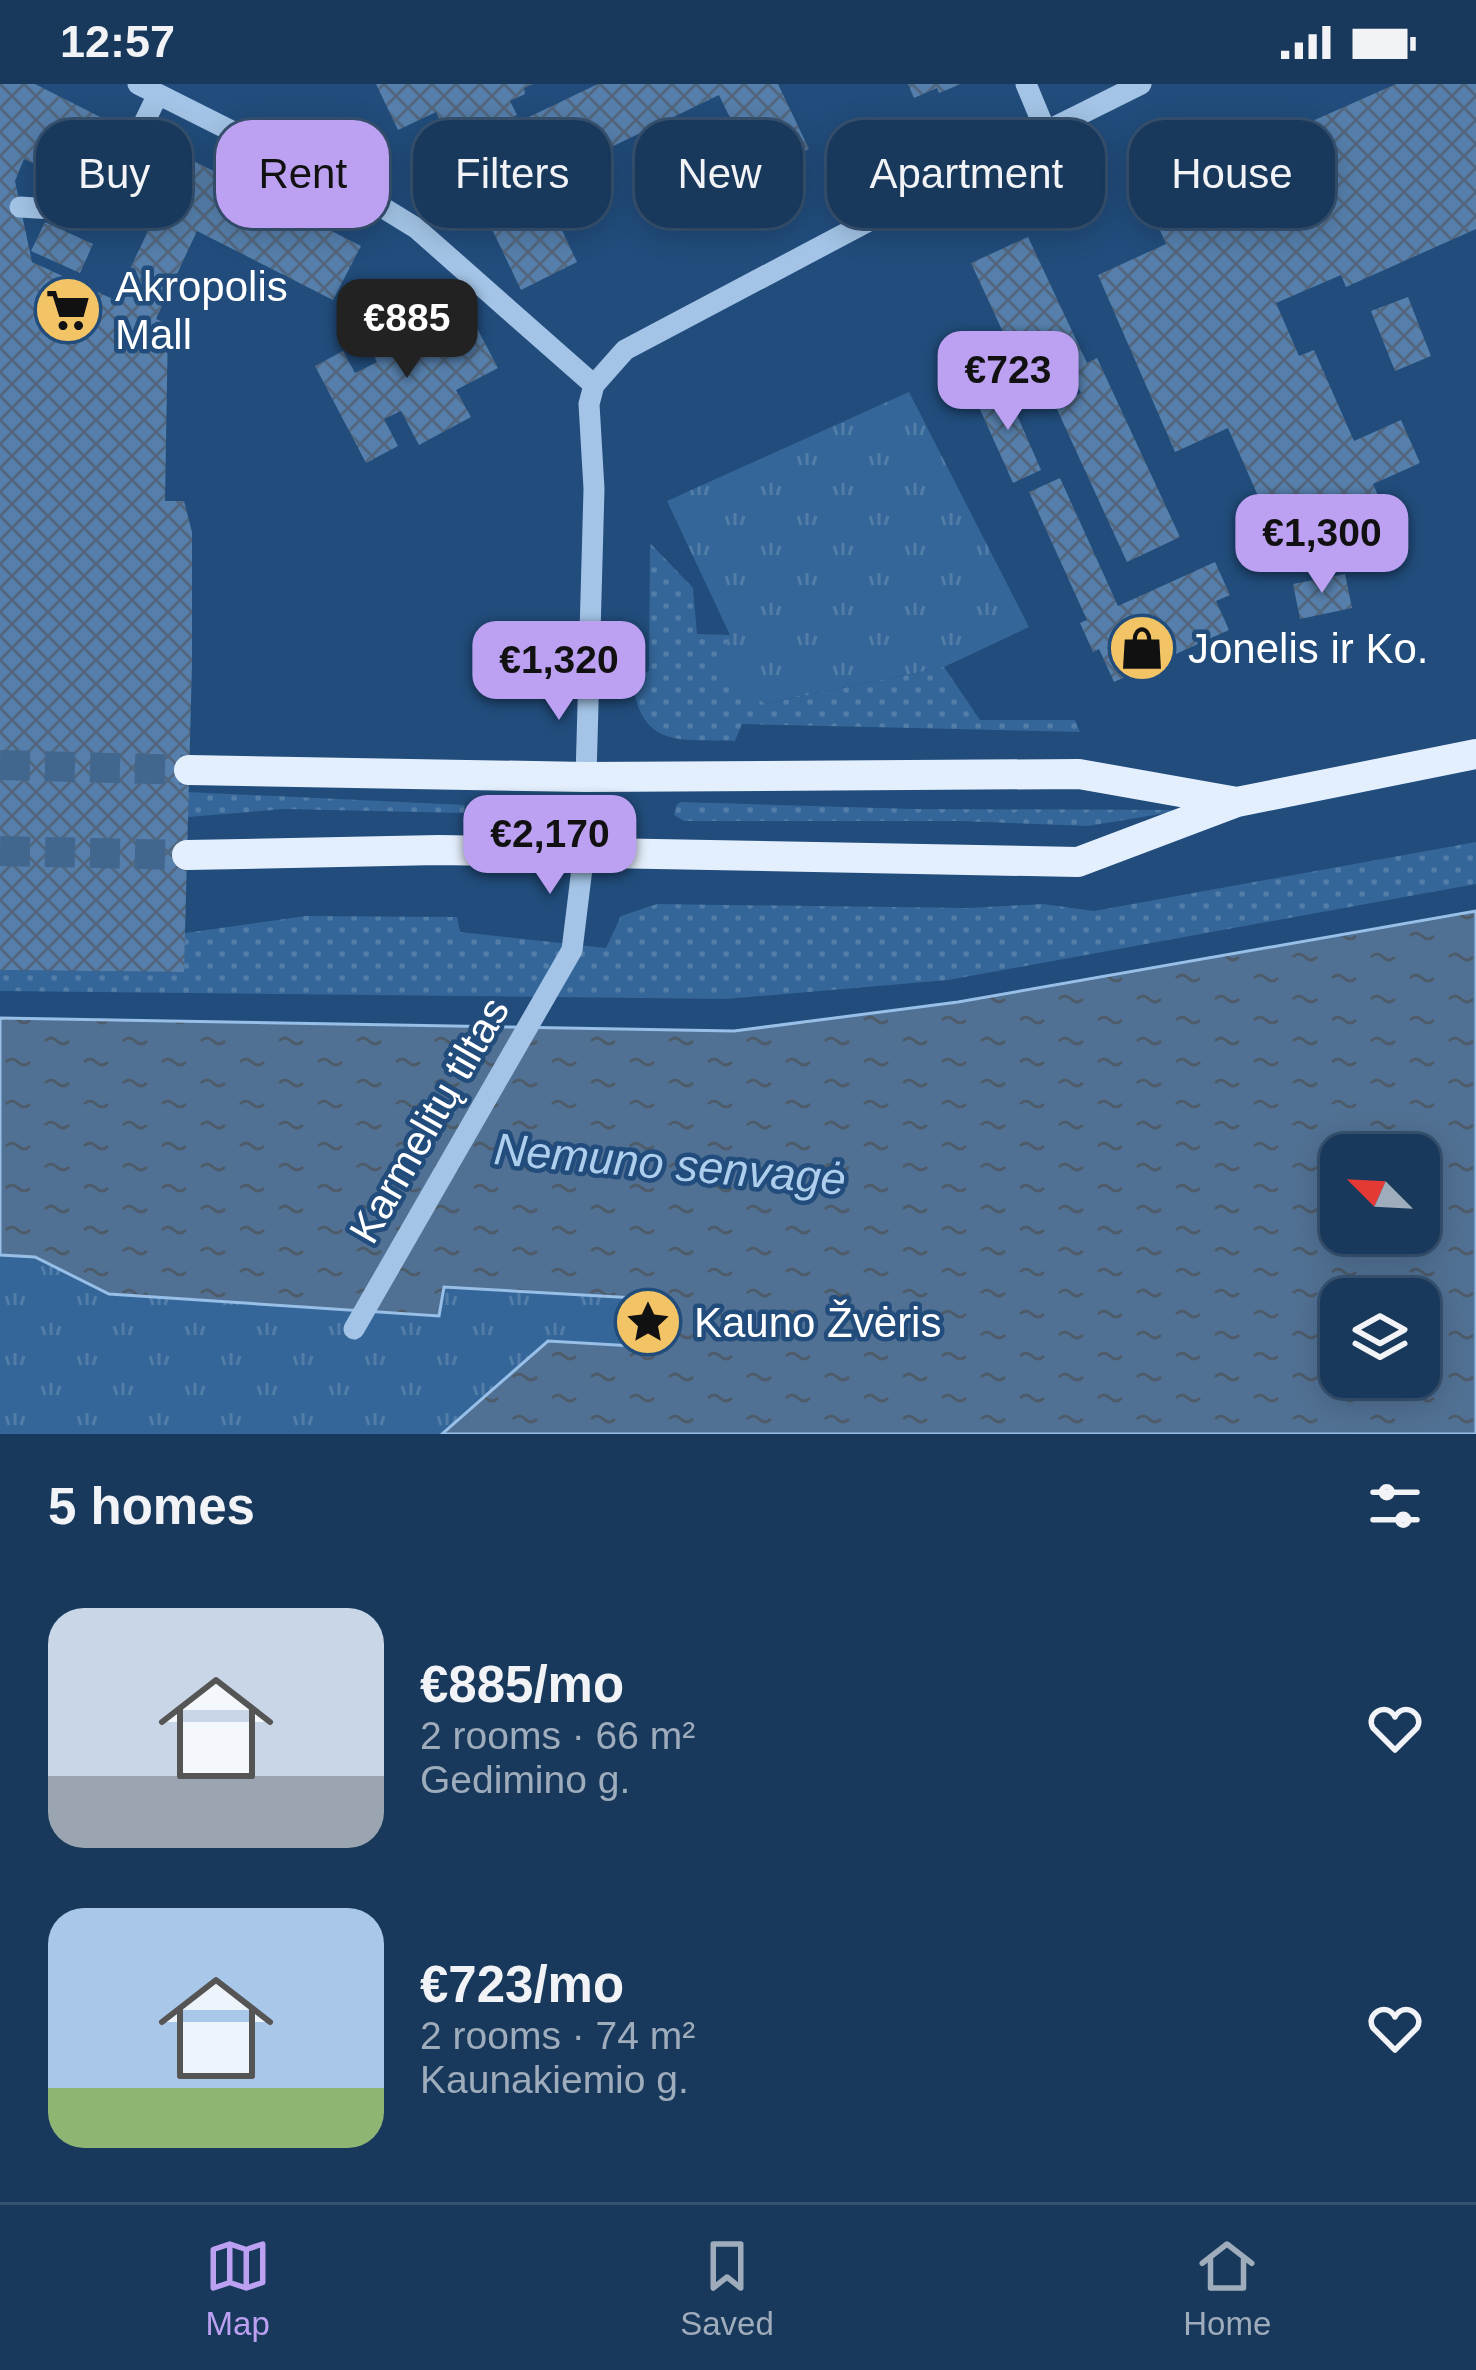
<!DOCTYPE html>
<meta charset="utf-8">
<style>
body{margin:0;font-family:Arial,sans-serif;background:#264465;color:#f1f3f6;height:100vh;display:flex;flex-direction:column;font-size:45px;white-space:nowrap}
*{box-sizing:border-box;margin:0}
p{font-size:39px;color:#9facbb}
.icon{flex:none;width:66px;height:66px;fill:none;stroke:currentColor;stroke-width:2;stroke-linecap:round;stroke-linejoin:round}
.map{position:relative;height:1350px;overflow:hidden}
.drawer{display:flex;flex-direction:column;background:#19395c;flex:1}
.drawer>*{flex:none}
.guide{position:absolute;left:36px;top:36px;width:1404px;height:108px;display:flex;gap:24px}
.needle{width:78px;rotate:294deg}
.tools{position:absolute;left:1320px;top:1050px;display:grid;gap:24px}
.tools a{display:grid;place-items:center;width:120px;height:120px;border-radius:24px;background:#19395c;box-shadow:0 6px 30px #0003,0 0 0 3px #375372;font-size:60px}
.price{position:absolute;translate:-50% -102px;padding:0 27px;border-radius:24px;background:#bca0f2;color:#111;font-size:39px;line-height:78px;filter:drop-shadow(0 3px 6px #0008)}
.price::after{content:'';position:absolute;left:50%;top:72px;width:36px;height:27px;margin-left:-18px;background:inherit;clip-path:polygon(0 0,100% 0,50% 100%)}
.price.active{background:#222;color:#fff}
ul{padding:0;list-style:none}
li{display:flex;align-items:center;gap:36px;height:300px;padding:0 48px}
li span{display:grid;place-items:center;flex:none;width:336px;height:240px;border-radius:36px;color:#555}
li>.icon{margin-inline-start:auto}
span .icon{width:144px;height:144px;fill:#fffc;stroke-width:1}
li b{font-size:51px}
h2{display:flex;justify-content:space-between;align-items:center;height:144px;padding:0 48px;font-size:51px}
.tag{padding:0 42px;border-radius:36px;background:#19395c;box-shadow:0 6px 30px #0003,0 0 0 3px #375372;font-size:42px;line-height:108px}
.tag.active{background:#bca0f2;color:#111}
.status{display:flex;justify-content:space-between;align-items:center;height:84px;padding:0 60px;background:#19395c;direction:ltr}
.status svg{height:33px;fill:currentColor}
.tabs{display:flex;justify-content:space-around;align-items:center;height:168px;border-top:3px solid #375372;background:#19395c;font-size:33px;color:#9facbb}
.tabs a{display:grid;justify-items:center;gap:6px}
.tabs .active{color:#bca0f2}
.map>svg:first-child{display:block}
.grass{fill:url(#grass-dots)}
.park{fill:url(#park-tufts)}
.water{fill:url(#water-ripples);stroke:#97bfe7;stroke-width:3;fill-rule:evenodd}
.building{fill:url(#building-cross-hatch)}
.lines{fill:none;stroke-linecap:round;stroke-linejoin:round}
.major-tunnel{stroke:#42678f;stroke-width:30;stroke-dasharray:30 15;stroke-linecap:butt}
.minor{stroke:#a3c4e6;stroke-width:21}
.major{stroke:#e4effd;stroke-width:30}
.labels{text-anchor:middle;dominant-baseline:central;stroke-width:9;stroke-linejoin:round;paint-order:stroke}
.poi-label{font-size:42px;fill:#fff;stroke:#214c7b;text-anchor:start}
.street-label{font-size:42px;fill:#fff;stroke:#214c7b}
.water-label{font-size:45px;font-style:italic;fill:#aeceee;stroke:#214c7b}
</style>
<div class="status"><b>12:57</b><svg viewBox="0 0 49 12"><path d="M0 12V9h3v3zM5 12V6h3v6zM10 12V3h3v9zM15 12V0h3v12zM26 1h20v11H26zM47 4h2v5h-2z"/></svg></div>
<div class="map">
<svg width="1476" height="1350" viewBox="0 0 1476 1350">
<defs>
<pattern id="grass-dots" width="8" height="8" patternUnits="userSpaceOnUse" patternTransform="scale(3)"><rect width="8" height="8" fill="#346699"/><path d="M2 2h.1M6 6h.1" fill="none" stroke="#527da8" stroke-width="1.8" stroke-linecap="round"/></pattern>
<pattern id="park-tufts" width="24" height="20" patternUnits="userSpaceOnUse" patternTransform="scale(3)"><rect width="24" height="20" fill="#346699"/><path d="M3 7l-1-3M5 7V3M7 7l1-3M15 17l-1-3M17 17v-4M19 17l1-3" fill="none" stroke="#527da8"/></pattern>
<pattern id="water-ripples" width="26" height="14" patternUnits="userSpaceOnUse" patternTransform="scale(3)"><rect width="26" height="14" fill="#517194"/><path d="M2 4q2-2 4 0t4 0M15 11q2-2 4 0t4 0" fill="none" stroke="#4e5b69"/></pattern>
<pattern id="building-cross-hatch" width="8" height="8" patternUnits="userSpaceOnUse" patternTransform="scale(3)"><rect width="8" height="8" fill="#567fab"/><path d="M0 0l8 8M0 8l8-8" fill="none" stroke="#526880"/></pattern>
</defs>
<rect width="100%" height="100%" fill="#214c7b"/>
<path class="grass" d="M650,459L693,504L697,550L730,551L765,620L944,583L980,636H1075L1080,648L742,640L735,657C677,655 641,665 632,595L649,587Z
M188,708L465,721L464,729L285,725L188,733Z
M682,718L915,725L1185,726L1088,742L958,737H684L674,731L677,720Z
M1476,758V800L948,896L726,915L0,907V886L183,888L185,849L306,832L457,833L460,848L606,864L621,832L657,820L968,824L1043,820L1094,827Z"/>
<path class="park" d="M909,308L1029,543L944,583L765,620L714,584L730,551L667,417Z
M0,1171L34,1172L110,1210L439,1232L443,1203L653,1215L671,1223L672,1254L651,1263L548,1257L442,1350H0Z"/>
<path class="water" d="M1476,827V1350H442L548,1257L651,1263L672,1254L671,1224L653,1215L444,1203L439,1232L109,1210L35,1173L0,1171V934L734,947L958,918ZM1341,1071H1419V1149H1341ZM1341,1215H1419V1293H1341Z"/>
<path class="building" d="M0,0H35L120,43L92,106L24,75L15,97L32,178L115,216L184,72L361,162L333,216L197,147L156,235L168,240L165,417H184L192,448V579L184,888L0,886Z
M376,0H533L524,4L525,10L510,17L517,31L509,35L512,41L598,0H778L809,65L757,90L719,11L539,98L577,178L521,206L436,28L398,46Z
M908,0H961L939,9L937,4L914,14Z
M1396,0H1476V145L1346,203L1341,191L1276,219L1299,272L1314,266L1354,357L1401,336L1420,379L1373,400L1390,439L1317,471L1306,445L1278,457L1228,344L1175,368L1098,191L1166,160L1145,111Z
M45,138L93,160L80,189L31,167Z
M1028,153L1087,279L1097,274L1180,453L1127,478L1055,321L1081,309L1070,286L1057,292L1049,274L1021,287L971,179Z
M1408,213L1431,272L1395,287L1371,227Z
M416,224L431,251L470,231L498,284L456,306L471,333L419,361L401,327L384,335L398,362L366,379L315,282L343,267L355,289L377,278L363,251Z
M1003,299L1041,386L1013,399L974,312Z
M1060,394L1118,522L1215,478L1230,511L1216,517L1229,546L1114,598L1099,565L1093,568L1080,539L1087,536L1029,408Z
M1345,490L1352,524L1300,535L1293,500Z"/>
<g class="lines">
<path class="major-tunnel" d="M0,681L189,686
M0,767L187,771"/>
<path class="minor" d="M138,0L377,120L416,144L594,301
M1026,0L1046,48
M20,123L101,128L158,10
M586,693L594,405L589,320L594,301L625,266L918,111L1141,0
M354,1245L572,866L584,768"/>
<path class="major" d="M189,686L586,693L1079,690L1237,718
M187,771L439,766L1078,778L1237,718L1476,670"/>
</g>
<defs>
<g id="supermarket-disc" transform="scale(3.45)"><circle r="9.5" fill="#f2c465" stroke="#214c7b"/><path d="M-6-5.5h2.5l.6 2H6L4.5 2H-2.5L-4.4-4H-6ZM-1.5 3.2a1.3 1.3 0 1 0 .1 0ZM3 3.2a1.3 1.3 0 1 0 .1 0Z" fill="#111"/></g>
<g id="shop-disc" transform="scale(3.45)"><circle r="9.5" fill="#f2c465" stroke="#214c7b"/><path d="M-5-2.5h2.3a2.7 3.5 0 0 1 5.4 0H5L5.5 6h-11ZM-1.5-2.5h3a1.5 2.3 0 0 0-3 0Z" fill="#111"/></g>
<g id="sight-disc" transform="scale(3.45)"><circle r="9.5" fill="#f2c465" stroke="#214c7b"/><path d="M0-6L1.8-2.2L6-1.7L2.9 1.2L3.7 5.4L0 3.3L-3.7 5.4L-2.9 1.2L-6-1.7L-1.8-2.2Z" fill="#111"/></g>
</defs>
<g fill-rule="evenodd">
<use href="#supermarket-disc" x="68" y="226"/>
<use href="#shop-disc" x="1142" y="564"/>
<use href="#sight-disc" x="648" y="1238"/>
</g>
<g class="labels">
<g class="poi-label">
<text x="115" y="202">Akropolis<tspan x="115" dy="48">Mall</tspan></text>
<text x="1188" y="564">Jonelis ir Ko.</text>
<text x="694" y="1238">Kauno Žvėris</text>
</g>
<g class="street-label">
<text transform="translate(429 1036) rotate(-60)">Karmelitų tiltas</text>
</g>
<g class="water-label">
<text transform="translate(670 1080) rotate(5)">Nemuno senvagė</text>
</g>
</g>
</svg>
<div class="tools">
<a><svg class="needle" viewBox="-14 -14 28 28"><path d="M0-13l5 13h-10z" fill="#e53935"/><path d="M0 13l5-13h-10z" fill="#9facbb"/></svg></a>
<a><svg class="icon" aria-label="layers" viewBox="0 0 24 24"><path d="M12 4l9 5-9 5-9-5zM3 14l9 5 9-5"/></svg></a>
</div>
<b class="price active" style="left:407px;top:297px">€885</b>
<b class="price" style="left:1008px;top:349px">€723</b>
<b class="price" style="left:1322px;top:512px">€1,300</b>
<b class="price" style="left:559px;top:639px">€1,320</b>
<b class="price" style="left:550px;top:813px">€2,170</b>
<div class="guide">
<a class="tag">Buy</a>
<a class="tag active">Rent</a>
<a class="tag">Filters</a>
<a class="tag">New</a>
<a class="tag">Apartment</a>
<a class="tag">House</a>
</div>
</div>
<section class="drawer">
<h2>5 homes<svg class="icon" aria-label="filters" viewBox="0 0 24 24"><path d="M4 7h16M4 17h16"/><circle cx="9" cy="7" r="2"/><circle cx="15" cy="17" r="2"/></svg></h2>
<ul>
<li><span style="background:linear-gradient(#c9d6e8 70%,#9aa5b1 0)"><svg class="icon" aria-label="home" viewBox="0 0 24 24"><path d="M3 11l9-7 9 7M6 9v11h12V9"/></svg></span><div><b>€885/mo</b><p>2 rooms · 66 m²</p><p>Gedimino g.</p></div><svg class="icon" aria-label="heart" viewBox="0 0 24 24"><path d="M12 20l-8-8c-3-5 5-10 8-4 3-6 11-1 8 4z"/></svg></li>
<li><span style="background:linear-gradient(#a9c7e8 75%,#8fb573 0)"><svg class="icon" aria-label="home" viewBox="0 0 24 24"><path d="M3 11l9-7 9 7M6 9v11h12V9"/></svg></span><div><b>€723/mo</b><p>2 rooms · 74 m²</p><p>Kaunakiemio g.</p></div><svg class="icon" aria-label="heart" viewBox="0 0 24 24"><path d="M12 20l-8-8c-3-5 5-10 8-4 3-6 11-1 8 4z"/></svg></li>
</ul>
</section>
<nav class="tabs">
<a class="active"><svg class="icon" aria-label="map" viewBox="0 0 24 24"><path d="M3 6l6-2 6 2 6-2v14l-6 2-6-2-6 2zM9 4v14M15 6v14"/></svg>Map</a>
<a><svg class="icon" aria-label="saved" viewBox="0 0 24 24"><path d="M7 4h10v16l-5-4-5 4z"/></svg>Saved</a>
<a><svg class="icon" aria-label="home" viewBox="0 0 24 24"><path d="M3 11l9-7 9 7M6 9v11h12V9"/></svg>Home</a>
</nav>
